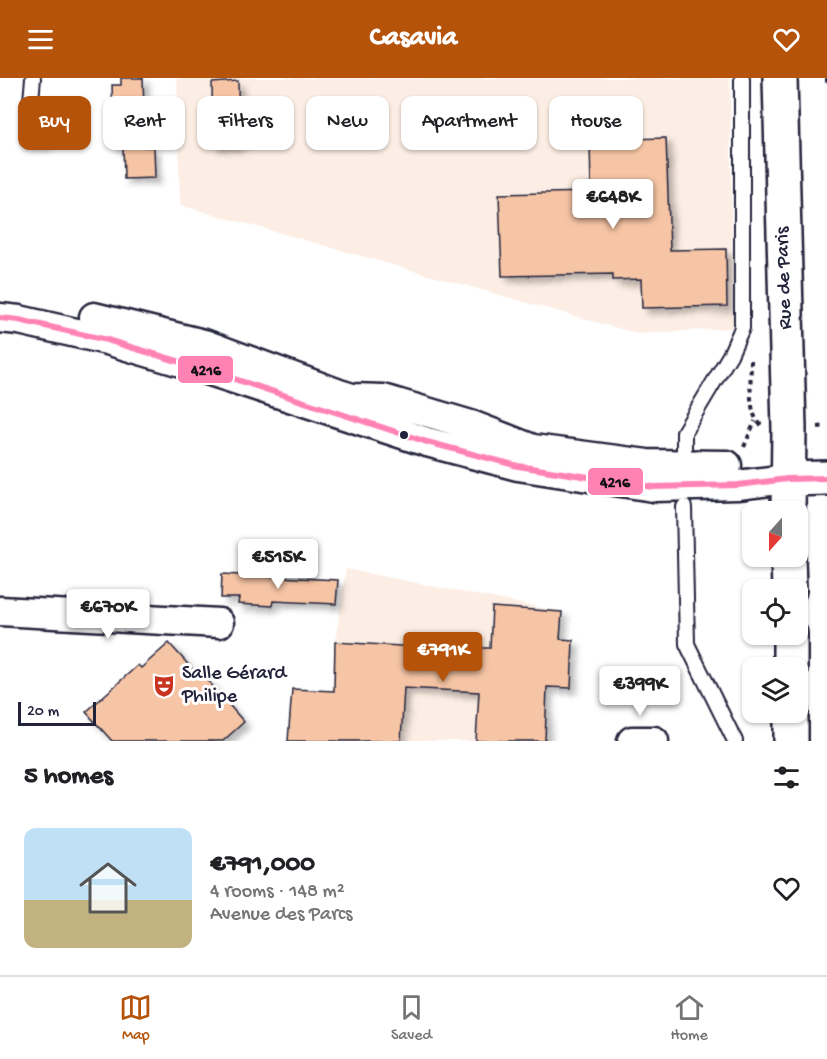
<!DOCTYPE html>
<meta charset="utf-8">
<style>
body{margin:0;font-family:"Gochi Hand",sans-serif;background:#f6f6f6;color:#202124;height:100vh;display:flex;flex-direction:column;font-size:22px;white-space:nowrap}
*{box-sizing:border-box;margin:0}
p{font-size:20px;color:#757577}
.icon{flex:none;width:33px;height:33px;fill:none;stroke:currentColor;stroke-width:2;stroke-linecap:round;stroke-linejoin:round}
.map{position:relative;height:663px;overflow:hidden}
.drawer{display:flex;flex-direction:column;background:#fff;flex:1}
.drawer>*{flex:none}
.guide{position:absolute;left:18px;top:18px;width:792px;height:54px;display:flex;gap:12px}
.needle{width:39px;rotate:201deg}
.tools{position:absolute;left:742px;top:423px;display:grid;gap:12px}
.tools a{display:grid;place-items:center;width:66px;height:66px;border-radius:12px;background:#fff;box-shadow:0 2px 4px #0004;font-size:30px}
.scale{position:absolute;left:18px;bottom:15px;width:78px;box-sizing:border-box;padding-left:6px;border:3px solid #22223b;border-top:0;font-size:16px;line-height:21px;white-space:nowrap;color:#22223b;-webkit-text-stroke:4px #fff;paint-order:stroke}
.price{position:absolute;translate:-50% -51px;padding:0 14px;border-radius:6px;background:#fff;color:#222;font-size:20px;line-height:39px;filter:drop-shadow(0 2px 3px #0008)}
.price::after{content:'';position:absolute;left:50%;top:36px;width:18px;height:14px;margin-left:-9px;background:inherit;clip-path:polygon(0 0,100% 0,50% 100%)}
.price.active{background:#b45309;color:#fff}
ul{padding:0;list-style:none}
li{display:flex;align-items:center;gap:18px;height:150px;padding:0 24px}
li span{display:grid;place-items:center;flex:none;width:168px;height:120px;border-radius:12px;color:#555}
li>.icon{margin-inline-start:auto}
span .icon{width:72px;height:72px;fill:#fffc;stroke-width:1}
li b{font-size:26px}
h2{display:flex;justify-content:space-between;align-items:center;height:72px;padding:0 24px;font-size:26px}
.pill{padding:0 21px;border-radius:12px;background:#fff;box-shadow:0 2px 4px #0004;font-size:21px;line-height:54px}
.pill.active{background:#b45309;color:#fff}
header{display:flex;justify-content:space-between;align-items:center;height:78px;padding:0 24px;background:#b45309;color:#fff;font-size:27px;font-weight:800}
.tab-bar{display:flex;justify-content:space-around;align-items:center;height:84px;border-top:2px solid #e0e0e0;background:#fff;font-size:16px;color:#757577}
.tab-bar a{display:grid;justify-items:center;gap:3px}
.tab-bar .active{color:#b45309}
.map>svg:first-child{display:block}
.built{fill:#fceee4}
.building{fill:#f6c5a5;stroke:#22223b;stroke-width:1.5;filter:url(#shadow)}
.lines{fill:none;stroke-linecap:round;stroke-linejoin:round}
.service-casing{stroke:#22223b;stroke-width:18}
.minor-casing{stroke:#22223b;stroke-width:33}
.tertiary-casing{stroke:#22223b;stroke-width:38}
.path{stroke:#22223b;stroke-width:4;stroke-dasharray:4.5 4.5;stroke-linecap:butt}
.service{stroke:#fff;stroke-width:14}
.minor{stroke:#fff;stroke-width:28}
.tertiary{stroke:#fff;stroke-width:33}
.bus-1-casing{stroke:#fff;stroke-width:10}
.bus-1{stroke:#ff82b4;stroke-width:6}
.bus-dot{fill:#22223b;stroke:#fff;stroke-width:2}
.labels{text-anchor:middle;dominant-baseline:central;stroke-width:6;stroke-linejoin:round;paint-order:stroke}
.street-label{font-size:20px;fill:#22223b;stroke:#fff}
.poi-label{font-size:20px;fill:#22223b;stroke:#fff;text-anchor:start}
.line-badge{stroke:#fff;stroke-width:2}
.pale-badge-label{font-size:16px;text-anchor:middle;font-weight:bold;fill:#111}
</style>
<header><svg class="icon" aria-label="menu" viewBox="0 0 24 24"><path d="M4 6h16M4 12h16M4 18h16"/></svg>Casavia<svg class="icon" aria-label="heart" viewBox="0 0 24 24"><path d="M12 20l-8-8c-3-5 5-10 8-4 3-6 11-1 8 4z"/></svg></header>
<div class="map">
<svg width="827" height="663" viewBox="0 0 827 663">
<defs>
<filter id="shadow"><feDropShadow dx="5.5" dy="5.5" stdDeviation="3" flood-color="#0004"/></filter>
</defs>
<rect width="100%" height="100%" fill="#fff"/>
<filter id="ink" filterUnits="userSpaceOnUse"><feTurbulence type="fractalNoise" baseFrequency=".0167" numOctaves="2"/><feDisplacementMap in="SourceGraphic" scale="12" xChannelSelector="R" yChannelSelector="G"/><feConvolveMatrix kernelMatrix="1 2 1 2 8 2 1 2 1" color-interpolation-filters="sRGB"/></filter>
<g filter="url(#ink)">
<path class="built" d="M177,0H730L733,250L638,256L180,127Z
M346,491L562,534L560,561L573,562L571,610L544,609L542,649H546L545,663H288L292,611L332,613L335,564Z"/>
<path class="building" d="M121,0H143L145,69H154L155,100L124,101L123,69H114L112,7H121Z
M238,3L239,67H213L212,5Z
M21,39H46L45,66H21Z
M666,60L670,172L726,171L727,228L642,230L641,201L613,202V196L502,198L499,116L591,114L590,62Z
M222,496L338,502L336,526L273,523L272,528L238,526L239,520H221Z
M492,529L562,534L560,561L573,562L571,610L547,609L545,663H476L479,614L404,610L401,663H288L292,611L334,613L335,564L434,570H490Z
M169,565L194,593L197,590L244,644L223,663H112L86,634L138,587L141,590Z"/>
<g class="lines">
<g class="service-casing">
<path id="service" d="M31,23L33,0
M684,380V354L730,277L742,250V0
M684,429L687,566L735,663"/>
</g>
<g class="minor-casing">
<path id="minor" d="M94,239L204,266L339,316L352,320L383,321L474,348L533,371L647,386L727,387
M0,240L19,242L107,262L201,290L427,364L518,388L653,409L738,407L787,401
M0,533L219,545
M632,663H654"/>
</g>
<g class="tertiary-casing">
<path id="tertiary" d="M780,0L789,351L788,434
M787,401L827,400
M788,478L789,512
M790,556V590
M791,634V663"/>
</g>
<path class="path" d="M827,0V8
M751,282C751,299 747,336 761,347
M818,349L827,348
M744,369L755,343"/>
<use href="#service" class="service"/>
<use href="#minor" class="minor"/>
<use href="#tertiary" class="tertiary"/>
<g class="bus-1-casing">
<path id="bus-1" d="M0,240L19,242L107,262L201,290L427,364L518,388L653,409L738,407L787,401L827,400"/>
</g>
<use href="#bus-1" class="bus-1"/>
</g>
</g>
<defs>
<g id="theatre-bare" transform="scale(1.8)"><path d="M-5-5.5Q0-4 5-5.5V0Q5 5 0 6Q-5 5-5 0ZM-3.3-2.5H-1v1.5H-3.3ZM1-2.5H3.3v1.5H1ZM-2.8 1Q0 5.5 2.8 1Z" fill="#c8321e" stroke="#fff" stroke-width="2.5" paint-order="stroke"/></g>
</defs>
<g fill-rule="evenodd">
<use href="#theatre-bare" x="164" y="608"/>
</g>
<circle class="bus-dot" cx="404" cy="357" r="5"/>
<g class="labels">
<g class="street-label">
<text transform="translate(785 200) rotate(-92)">Rue de Paris</text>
</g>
<g class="poi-label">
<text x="182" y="596">Salle Gérard<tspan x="182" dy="23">Philipe</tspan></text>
</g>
</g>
<g class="line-badge">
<rect x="177" y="277" width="57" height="29" rx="6" fill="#ff82b4"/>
<rect x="587" y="389" width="57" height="29" rx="6" fill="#ff82b4"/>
</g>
<g class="pale-badge-label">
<text x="206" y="297">4216</text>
<text x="615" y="409">4216</text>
</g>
</svg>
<div class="tools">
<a><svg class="needle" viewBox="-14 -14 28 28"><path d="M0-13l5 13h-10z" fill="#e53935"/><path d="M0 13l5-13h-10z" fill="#757577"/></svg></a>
<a><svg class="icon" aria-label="locate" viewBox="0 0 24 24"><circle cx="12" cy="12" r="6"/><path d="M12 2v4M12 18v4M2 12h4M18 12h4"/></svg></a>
<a><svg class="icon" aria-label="layers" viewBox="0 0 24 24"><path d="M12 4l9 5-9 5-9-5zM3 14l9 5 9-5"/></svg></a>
</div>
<div class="scale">20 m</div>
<b class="price" style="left:613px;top:152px">€648K</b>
<b class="price" style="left:278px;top:512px">€515K</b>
<b class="price" style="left:108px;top:562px">€670K</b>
<b class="price active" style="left:443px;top:605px">€791K</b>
<b class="price" style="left:640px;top:639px">€399K</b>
<div class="guide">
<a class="pill active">Buy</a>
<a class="pill">Rent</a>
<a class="pill">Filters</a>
<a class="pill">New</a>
<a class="pill">Apartment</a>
<a class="pill">House</a>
</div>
</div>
<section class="drawer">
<h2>5 homes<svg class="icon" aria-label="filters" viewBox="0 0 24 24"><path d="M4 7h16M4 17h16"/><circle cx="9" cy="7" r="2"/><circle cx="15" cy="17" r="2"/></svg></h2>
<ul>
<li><span style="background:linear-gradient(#bfe0f5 60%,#c2b280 0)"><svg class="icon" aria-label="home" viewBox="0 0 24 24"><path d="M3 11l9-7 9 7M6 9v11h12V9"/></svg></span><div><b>€791,000</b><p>4 rooms · 148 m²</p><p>Avenue des Parcs</p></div><svg class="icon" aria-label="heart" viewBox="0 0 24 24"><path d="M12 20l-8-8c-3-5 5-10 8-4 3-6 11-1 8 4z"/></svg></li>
</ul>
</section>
<nav class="tab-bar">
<a class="active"><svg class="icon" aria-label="map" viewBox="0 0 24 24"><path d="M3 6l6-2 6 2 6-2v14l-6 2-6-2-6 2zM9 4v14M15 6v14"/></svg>Map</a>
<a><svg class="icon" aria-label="saved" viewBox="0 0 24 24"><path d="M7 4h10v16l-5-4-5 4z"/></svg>Saved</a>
<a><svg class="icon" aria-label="home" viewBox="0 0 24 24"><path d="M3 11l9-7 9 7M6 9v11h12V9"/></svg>Home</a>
</nav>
